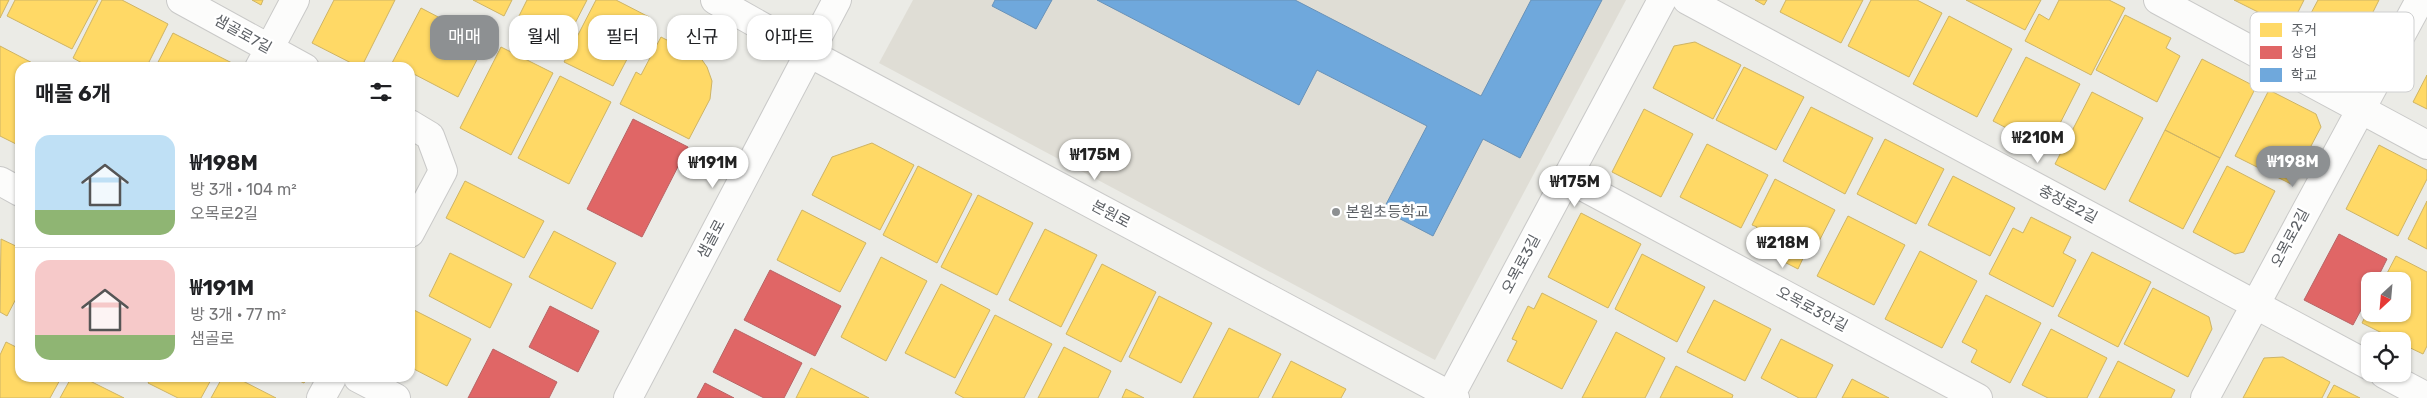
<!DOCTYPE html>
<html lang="ko">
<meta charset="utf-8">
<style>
body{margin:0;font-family:Rubik,"Noto Sans KR",sans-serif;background:#f2f2f2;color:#202124;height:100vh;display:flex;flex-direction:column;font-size:19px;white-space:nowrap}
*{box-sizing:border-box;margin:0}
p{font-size:16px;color:#757577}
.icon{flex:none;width:28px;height:28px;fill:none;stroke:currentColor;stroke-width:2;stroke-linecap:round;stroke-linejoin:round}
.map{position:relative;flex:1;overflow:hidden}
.details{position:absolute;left:15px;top:62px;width:400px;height:320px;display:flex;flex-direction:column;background:#fff;border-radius:15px;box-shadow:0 1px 4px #0004}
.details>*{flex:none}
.banner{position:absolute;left:430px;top:15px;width:475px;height:45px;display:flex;gap:10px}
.needle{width:32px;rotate:206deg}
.buttons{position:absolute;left:2361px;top:272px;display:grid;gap:10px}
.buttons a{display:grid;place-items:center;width:50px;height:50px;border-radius:10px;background:#fff;box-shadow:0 1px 4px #0004;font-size:25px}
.price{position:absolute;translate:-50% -42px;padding:0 11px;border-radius:18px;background:#fff;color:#222;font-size:16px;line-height:32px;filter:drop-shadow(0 1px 2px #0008)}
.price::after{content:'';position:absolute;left:50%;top:30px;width:15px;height:11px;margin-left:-8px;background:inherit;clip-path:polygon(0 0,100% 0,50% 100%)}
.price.on{background:#8d9092;color:#fff}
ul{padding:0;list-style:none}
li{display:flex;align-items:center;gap:15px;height:125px;padding:0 20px}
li+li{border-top:1px solid #e0e0e0}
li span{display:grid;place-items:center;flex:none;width:140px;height:100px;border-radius:15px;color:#555}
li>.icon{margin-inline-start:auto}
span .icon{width:60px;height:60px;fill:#fffc;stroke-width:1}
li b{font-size:21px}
h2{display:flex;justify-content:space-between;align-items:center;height:60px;padding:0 20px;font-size:21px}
.chip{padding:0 18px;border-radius:15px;background:#fff;box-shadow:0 1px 4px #0004;font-size:18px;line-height:45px}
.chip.on{background:#8d9092;color:#fff}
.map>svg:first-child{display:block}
.education{fill:#dfddd5}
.homes{fill:#ffd966;stroke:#ceb465}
.shops{fill:#e06666;stroke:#b86465}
.schools{fill:#6fa8dc;stroke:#6992b8}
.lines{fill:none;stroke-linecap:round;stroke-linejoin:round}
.minor-casing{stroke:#c9c9c8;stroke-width:30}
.minor{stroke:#fcfcfb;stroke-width:28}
.poi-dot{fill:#8d9092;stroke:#fff;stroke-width:2}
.labels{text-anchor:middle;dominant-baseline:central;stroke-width:5;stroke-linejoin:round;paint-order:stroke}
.street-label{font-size:15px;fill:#5b5f64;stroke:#fff}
.poi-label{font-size:15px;fill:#5b5f64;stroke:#fff;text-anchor:start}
.key{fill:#fff;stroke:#cecfd0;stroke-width:1}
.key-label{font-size:14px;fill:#5b5f64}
</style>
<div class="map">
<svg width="2427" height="398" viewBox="0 0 2427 398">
<rect width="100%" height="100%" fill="#ebebe6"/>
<path class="education" d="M913,0H1626L1435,360L879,63Z"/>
<path class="homes" d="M0,0H9L0,18Z
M15,0H98L72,49L7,16Z
M102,0H122L168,24L146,68H91L73,58Z
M252,0H263L261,5Z
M334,0H395L361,68L312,43Z
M473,0H512L504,16Z
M527,0H587L558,56L511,32Z
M596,0H616L649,17L613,86L564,62Z
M1755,0H1767L1764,5Z
M1786,0H1863L1841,43L1780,12Z
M1871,0H1917L1942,13L1909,77L1848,46Z
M1966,0H2041L2025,30Z
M2059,0H2109L2125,8L2091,75L2025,41L2039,14L2049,20Z
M2234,0H2304L2290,28Z
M2318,0H2379L2344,70L2294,45Z
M421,8L486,42L458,97L410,72V68H401L392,63Z
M2125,15L2171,38L2166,48L2180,56L2157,102L2096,70Z
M1949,16L2012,49L1977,117L1913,84Z
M173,33L232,63L230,68H155Z
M661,37L700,57L707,67L712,81L710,99L689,139L620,104L636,72L641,75Z
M1695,42L1741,65L1713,119L1653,88L1674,46Z
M0,46L42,68H20V146L0,136Z
M501,47L553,73L511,155L460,128Z
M2026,57L2080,84L2047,149L1993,121Z
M2202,59L2256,87L2220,158L2165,130Z
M1744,67L1804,97L1776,150L1716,120Z
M2427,75V109L2413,102Z
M560,76L611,102L569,184L518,158Z
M2269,90L2316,114L2321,127L2291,184L2235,156Z
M2092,92L2143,118L2105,190L2055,164Z
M1811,107L1873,138L1845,194L1783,161Z
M1644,109L1693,134L1661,197L1612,172Z
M2165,130L2220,158L2183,229L2129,201Z
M1885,139L1944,169L1916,224L1857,194Z
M872,143L914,165L880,230L812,195L832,157Z
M1707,144L1768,175L1741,228L1680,197Z
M2379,145L2427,170V179L2398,236L2346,209Z
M918,166L972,194L937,263L883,235Z
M2227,166L2275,191L2244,252L2235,254L2193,232Z
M1953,176L2015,208L1990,256L1928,225Z
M1775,179L1835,210L1812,255L1806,252L1798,269L1749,244L1757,227L1752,225Z
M465,181L544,221L524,258L446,218Z
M978,195L1033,223L997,295L941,267Z
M2427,201V249L2408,239Z
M802,210L866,243L840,292L777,260Z
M1581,213L1641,244L1608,308L1548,277Z
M1848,216L1905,245L1874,305L1817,276Z
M2031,217L2071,237L2063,253L2076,260L2053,307L1989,274L2013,228L2023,233Z
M1045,229L1097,255L1061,327L1009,300Z
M554,231L616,263L592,309L529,277Z
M1,239L20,248V270L17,276L20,278V291L7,316L0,312Z
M1920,251L1977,281L1942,348L1885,319Z
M2092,252L2151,282L2118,347L2058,316Z
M450,253L512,284L490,328L429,296Z
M1642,254L1705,287L1677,342L1615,309Z
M2396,256L2427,272V346L2423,354L2402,344V341H2398L2362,323L2370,307V314H2402V281H2383Z
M881,257L927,281L886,361L841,337Z
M1102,264L1156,292L1121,362L1066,334Z
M941,284L990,310L955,378L905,353Z
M2153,288L2209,317L2212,329L2188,377L2124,344Z
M1542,293L1597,321L1562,389L1507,361L1517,341L1512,339L1528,306L1534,309Z
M1986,295L2041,323L2010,383L1971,362L1977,350L1962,342Z
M1159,296L1212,323L1181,383L1129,357Z
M1714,300L1771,329L1745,381L1687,352Z
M410,308L471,339L447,386L410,367Z
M995,315L1052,344L1024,398H964L955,393Z
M1229,328L1281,354L1258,398H1193Z
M2051,329L2107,358L2087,398H2048L2022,385Z
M1616,332L1665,358L1645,398H1582Z
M1781,339L1833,365L1816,398H1799L1761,378Z
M6,342L20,349V378H61L50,398H0V355Z
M1064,347L1111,371L1098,398H1038Z
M2283,357L2330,382L2322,398H2243L2264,358Z
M1291,361L1346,389L1341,398H1272Z
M2118,361L2175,390L2171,398H2099Z
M1676,366L1733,395L1732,398H1660Z
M811,368L869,398H796Z
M71,378H84L124,398H60Z
M151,378H212L201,398H178L148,383Z
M222,378H237L276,398H211Z
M293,378H307L304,383Z
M1852,379L1889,398H1842Z
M2334,385L2360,398H2327Z
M1126,389L1144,398H1122Z"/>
<path class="shops" d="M633,119L688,147L642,237L587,209Z
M2339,234L2387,259L2376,281H2370V293L2353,325L2304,300Z
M770,270L841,306L815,356L744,320Z
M550,306L599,331L578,372L529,347Z
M735,329L802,363L784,398H764L713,372Z
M493,349L557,382L549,398H468Z
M705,383L734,398H697Z"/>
<path class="schools" d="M995,0H1052L1036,29L992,6Z
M1097,0H1295L1481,96L1531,0H1602L1520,158L1483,139L1433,236L1383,210L1427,126L1317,70L1299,105Z"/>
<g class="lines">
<g class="minor-casing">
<path id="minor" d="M181,0L305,68
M715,0L809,53L1455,398
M1687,0L2370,366
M2158,0L2427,145
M259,68L295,0
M410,124L430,136L443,171L410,233
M1567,178L1978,398
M0,181L20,192
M2384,374L2427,397
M358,378L396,398
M321,398L332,378
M628,398L837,0
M1449,398L1662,0
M2205,398L2420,0"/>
</g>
<use href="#minor" class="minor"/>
</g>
<circle class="poi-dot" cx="1336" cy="212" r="5"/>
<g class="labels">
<g class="street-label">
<text transform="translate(243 34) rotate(29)">샘골로7길</text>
<text transform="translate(2068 204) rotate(28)">충장로2길</text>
<text transform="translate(1111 214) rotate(28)">본원로</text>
<text transform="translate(2290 238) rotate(-62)">오목로2길</text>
<text transform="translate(711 239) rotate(-62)">샘골로</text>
<text transform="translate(1521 264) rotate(-62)">오목로3길</text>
<text transform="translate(1812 309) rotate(28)">오목로3안길</text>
</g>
<g class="poi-label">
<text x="1346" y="212">본원초등학교</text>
</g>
</g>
<rect x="2250" y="12" width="164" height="80" rx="8" class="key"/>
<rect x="2260" y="23" width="22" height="14" fill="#ffd966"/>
<rect x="2260" y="46" width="22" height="13" fill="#e06666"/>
<rect x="2260" y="68" width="22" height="14" fill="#6fa8dc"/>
<g class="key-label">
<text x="2291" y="35">주거</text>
<text x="2291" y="57">상업</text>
<text x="2291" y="80">학교</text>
</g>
</svg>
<div class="buttons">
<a><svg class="needle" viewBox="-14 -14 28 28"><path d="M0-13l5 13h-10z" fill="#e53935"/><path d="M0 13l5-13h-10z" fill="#757577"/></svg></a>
<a><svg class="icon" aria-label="locate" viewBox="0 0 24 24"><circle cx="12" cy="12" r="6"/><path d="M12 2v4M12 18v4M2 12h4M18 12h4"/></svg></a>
</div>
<b class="price" style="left:2038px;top:164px">₩210M</b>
<b class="price" style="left:1095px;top:181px">₩175M</b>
<b class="price on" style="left:2293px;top:188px">₩198M</b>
<b class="price" style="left:713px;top:189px">₩191M</b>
<b class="price" style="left:1575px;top:208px">₩175M</b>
<b class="price" style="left:1783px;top:269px">₩218M</b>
<div class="banner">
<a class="chip on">매매</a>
<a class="chip">월세</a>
<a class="chip">필터</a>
<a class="chip">신규</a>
<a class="chip">아파트</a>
</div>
<section class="details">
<h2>매물 6개<svg class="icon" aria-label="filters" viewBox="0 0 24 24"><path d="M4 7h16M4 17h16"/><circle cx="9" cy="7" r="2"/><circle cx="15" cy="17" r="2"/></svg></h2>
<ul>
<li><span style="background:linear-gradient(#bfe0f5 75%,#8fb573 0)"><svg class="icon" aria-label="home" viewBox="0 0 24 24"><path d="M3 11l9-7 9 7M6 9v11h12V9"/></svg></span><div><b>₩198M</b><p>방 3개 · 104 m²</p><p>오목로2길</p></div></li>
<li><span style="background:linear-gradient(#f6c9c9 75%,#8fb573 0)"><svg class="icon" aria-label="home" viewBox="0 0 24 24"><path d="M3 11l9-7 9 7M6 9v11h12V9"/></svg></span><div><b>₩191M</b><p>방 3개 · 77 m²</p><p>샘골로</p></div></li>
</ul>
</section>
</div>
